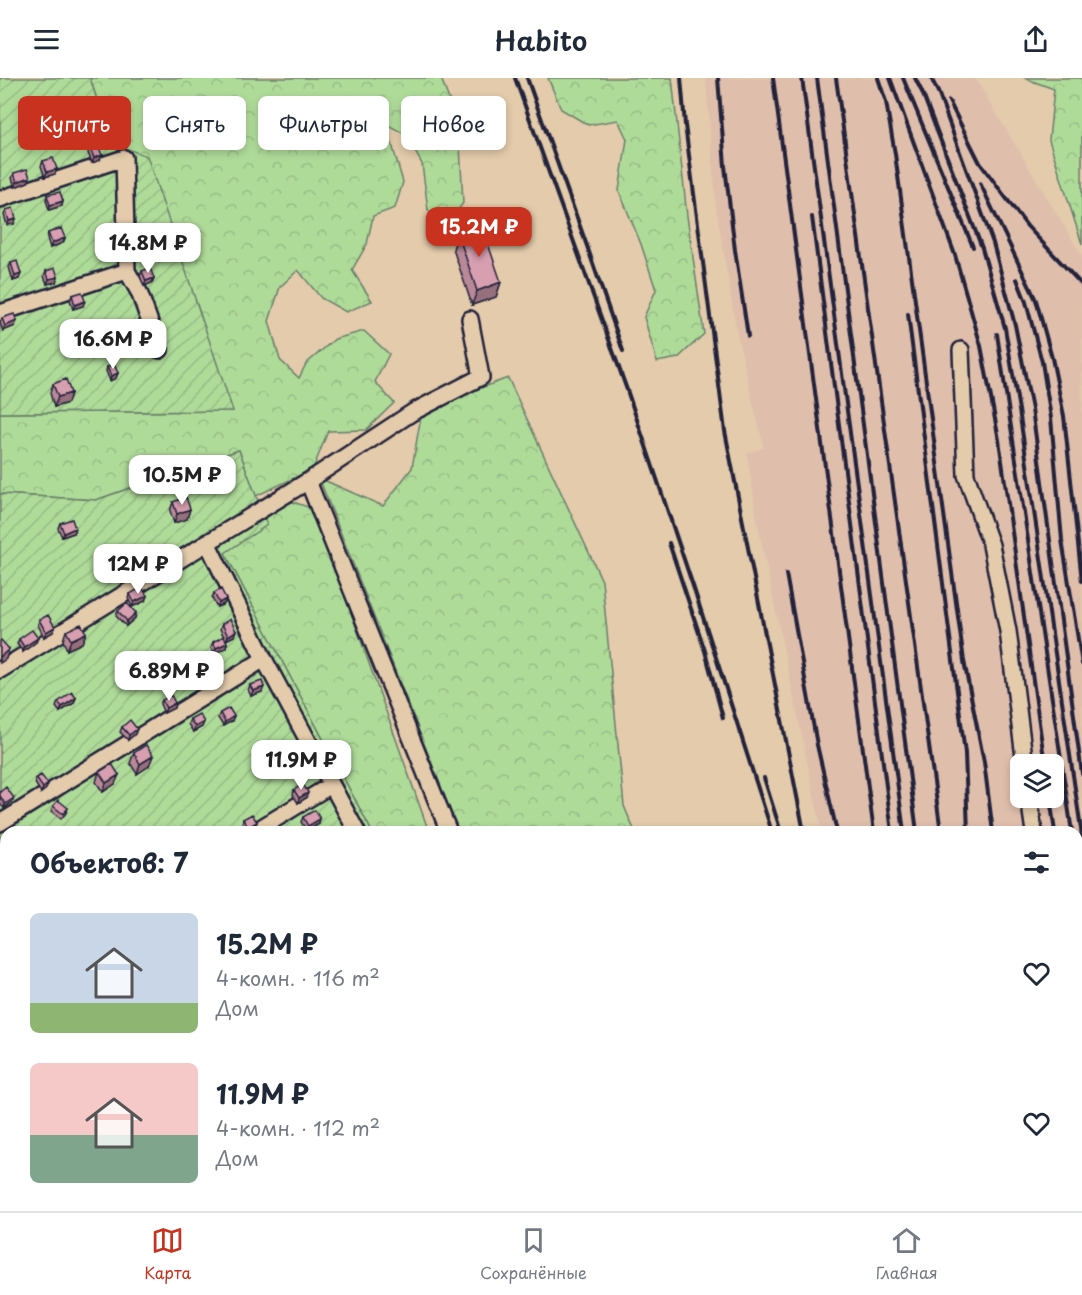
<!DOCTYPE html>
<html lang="ru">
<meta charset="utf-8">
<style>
body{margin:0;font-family:"Playpen Sans",sans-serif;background:#f2f2f3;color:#1f2937;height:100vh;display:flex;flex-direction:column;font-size:22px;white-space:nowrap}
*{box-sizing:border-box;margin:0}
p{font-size:20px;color:#747a83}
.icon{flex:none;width:33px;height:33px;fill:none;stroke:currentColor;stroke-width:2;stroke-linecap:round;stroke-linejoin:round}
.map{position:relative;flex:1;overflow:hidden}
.details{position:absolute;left:0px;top:748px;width:1083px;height:386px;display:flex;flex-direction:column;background:#fff;border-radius:18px 18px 0 0;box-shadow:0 3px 9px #0003}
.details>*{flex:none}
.banner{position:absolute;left:18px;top:18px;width:600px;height:54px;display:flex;gap:12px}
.tools{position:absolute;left:1010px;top:676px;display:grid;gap:12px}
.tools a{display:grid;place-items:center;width:54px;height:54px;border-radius:9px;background:#fff;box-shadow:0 3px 9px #0003;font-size:30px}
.price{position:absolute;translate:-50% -51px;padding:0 14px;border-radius:12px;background:#fff;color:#222;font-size:20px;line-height:39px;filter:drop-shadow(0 2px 3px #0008)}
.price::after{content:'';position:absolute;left:50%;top:36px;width:18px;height:14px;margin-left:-9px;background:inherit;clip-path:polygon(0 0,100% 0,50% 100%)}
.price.active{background:#c8321e;color:#fff}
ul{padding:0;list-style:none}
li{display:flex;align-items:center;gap:18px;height:150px;padding:0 30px}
li span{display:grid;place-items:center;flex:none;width:168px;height:120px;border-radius:9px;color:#555}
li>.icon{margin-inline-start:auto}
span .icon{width:72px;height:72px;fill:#fffc;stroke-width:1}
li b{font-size:26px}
h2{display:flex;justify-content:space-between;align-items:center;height:72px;padding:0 30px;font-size:26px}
.tag{padding:0 21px;border-radius:9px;background:#fff;box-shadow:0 3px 9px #0003;font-size:21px;line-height:54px}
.tag.active{background:#c8321e;color:#fff}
header{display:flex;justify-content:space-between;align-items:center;height:78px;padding:0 30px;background:#fff;font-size:27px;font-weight:600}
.dock{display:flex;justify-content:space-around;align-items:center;height:84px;border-top:2px solid #e0e1e3;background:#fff;font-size:16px;color:#747a83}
.dock a{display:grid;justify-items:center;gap:3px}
.dock .active{color:#c8321e}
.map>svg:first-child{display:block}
.built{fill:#dfbeac;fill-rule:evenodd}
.forest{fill:url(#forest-crowns);stroke:#687e6a;stroke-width:1.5}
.garden{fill:url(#garden-furrows);stroke:#687e6a;stroke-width:1.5}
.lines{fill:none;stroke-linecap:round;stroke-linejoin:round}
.minor-casing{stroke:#22223b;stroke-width:20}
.minor{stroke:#e3cbab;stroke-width:15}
.rail{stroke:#22223b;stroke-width:4}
.wall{fill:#b98997;stroke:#22223b;stroke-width:1.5}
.shaded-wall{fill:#966f7b;stroke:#22223b;stroke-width:1.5}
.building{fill:#d79fb0;stroke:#22223b;stroke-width:1.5}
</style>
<header><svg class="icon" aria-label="menu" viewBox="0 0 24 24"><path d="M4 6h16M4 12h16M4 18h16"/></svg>Habito<svg class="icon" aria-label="share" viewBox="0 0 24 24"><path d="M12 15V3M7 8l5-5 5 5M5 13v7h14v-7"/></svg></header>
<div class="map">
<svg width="1082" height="1133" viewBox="0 0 1082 1133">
<defs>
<pattern id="forest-crowns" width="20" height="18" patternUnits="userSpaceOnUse" patternTransform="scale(1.5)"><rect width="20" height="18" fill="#afdb99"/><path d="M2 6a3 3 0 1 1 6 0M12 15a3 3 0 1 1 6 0" fill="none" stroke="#96bc85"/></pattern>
<pattern id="garden-furrows" width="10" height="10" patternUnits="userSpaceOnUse" patternTransform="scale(1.5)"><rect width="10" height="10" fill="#afdb99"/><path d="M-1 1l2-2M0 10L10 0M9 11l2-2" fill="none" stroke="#96bc85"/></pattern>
</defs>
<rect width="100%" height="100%" fill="#e3cbab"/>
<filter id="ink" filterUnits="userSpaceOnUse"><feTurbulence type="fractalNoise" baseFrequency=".0167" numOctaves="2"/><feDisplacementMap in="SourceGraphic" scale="12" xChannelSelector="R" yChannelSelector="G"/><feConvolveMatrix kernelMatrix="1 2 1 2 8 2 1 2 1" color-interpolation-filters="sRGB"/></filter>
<g filter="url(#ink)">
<path class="built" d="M706,0H975L1082,178V1133H935L933,1128H1077V754H822L758,447L747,375L764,370L737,255L716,127ZM1020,687H1053V720H1020Z"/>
<path class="forest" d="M90,0H441L459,49L463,125L446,149L428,132L422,86L405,56L386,46L403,104L395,130L373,138L367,166L352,192L372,223L346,234L321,220L298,192L280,209L269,243L280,282L299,300L306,286L335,261L364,253L389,276L375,304L394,325L366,352L328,353L313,391L256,418L239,372L96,422L0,416V335L233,333L111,65Z
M548,0H672L687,138L704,256L678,280L657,284L644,239L656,212L641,166L619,113L627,61L618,42L588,47L561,31Z
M1024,0H1082V166L1049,62L1054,11Z
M508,300L602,503L624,728L635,754H459L319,400L383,428L412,390L422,332Z
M293,424L314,431L429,754H372L225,475L274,428Z"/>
<path class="garden" d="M0,0H90L111,65L147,78L233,333L0,335Z
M239,372L267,447L225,475L372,754H6V1072L0,1065V416L96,422Z
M59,1128H531L533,1133H64Z"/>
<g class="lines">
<g class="minor-casing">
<path id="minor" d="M0,121L124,80L127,193L139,214L160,272
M0,235L127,193
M961,272L966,397L991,467L1008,553L1025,687
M308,403L449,754
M207,464L264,581L357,754
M0,592L308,403L413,334L481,299L470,241
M1029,720L1034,754
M0,745L264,581
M254,754L331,707
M0,910L6,906
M0,1045L6,1052
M77,1128L82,1133
M519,1128L521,1133
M600,1128L602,1133
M986,1128L987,1133
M153,1133L162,1128
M428,1133L437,1128"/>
</g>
<use href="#minor" class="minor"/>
<path class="rail" d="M515,0L627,312L694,511L772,754
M527,0L587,168L623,273
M681,0L685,47L725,353L804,754
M718,0L725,88L735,172L748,258
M773,0L874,754
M802,0L904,754
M817,0L917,754
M836,0L941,754
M878,0L886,24L895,76L964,583L984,684L993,754
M890,0L955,177L981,268L999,362L1045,687
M903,0L973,169
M915,0L922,14L982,170L1005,250L1019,332L1082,758
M931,0L938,14L993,165L1015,247L1032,331L1082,696
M949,23L980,85L1027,148L1082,207
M980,105L1036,222L1052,280L1064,338L1082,503
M812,139L892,754
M1017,201L1026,224L1042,284L1051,340L1062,462L1082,586
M908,236L965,675L968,754
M997,256L1072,754
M669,465L705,573L723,640
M786,496L817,667L837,754
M764,700L781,754
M1050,720L1055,754
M1077,791L1082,824
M1077,910L1082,945
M1077,1101L1082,1110
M889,1128L890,1133
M899,1128L901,1133
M912,1128L914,1133
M947,1128L949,1133
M959,1128L960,1133
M1027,1128L1029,1133
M1044,1128L1046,1133"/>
</g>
<path class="wall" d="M90,70L100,82L92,85L88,75Z
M43,83L55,96L45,99L41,88Z
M14,95L28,104L15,109L12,100Z
M47,117L63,123L62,128L49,132L46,122Z
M6,132L14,146L7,147L4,137Z
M48,155L65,160L63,165L50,170L47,160Z
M458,156L501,204L496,219L472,227L453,171Z
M11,185L19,201L13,203L9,189Z
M46,193L56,204L47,206L44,198Z
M142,193L154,200L152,205L144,208L140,198Z
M72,217L83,228L73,231L70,222Z
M2,240L15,248L3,253L0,245Z
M107,289L118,295L116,300L110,303L106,293Z
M53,306L71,315L68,325L54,329L50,315Z
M173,424L190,431L187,441L174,445L170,433Z
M60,445L74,455L62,459L58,450Z
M214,515L226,521L224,526L217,529L212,520Z
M130,516L145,523L132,529L128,520Z
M118,533L136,535L135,540L126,548L116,538Z
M39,542L55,549L53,554L44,559L38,547Z
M222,546L234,558L226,562L227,565L226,570L214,575L211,569L213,564L224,559L220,551Z
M66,553L86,555L82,565L67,572L63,562Z
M19,561L36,564L23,574L17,566Z
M250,607L262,614L251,618L248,612Z
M162,622L175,625L174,630L164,635L160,626Z
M58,624L74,625L60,634L56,629Z
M220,635L232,643L223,648L218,640Z
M190,641L204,644L202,649L193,654L188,646Z
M122,649L135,656L128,662L120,654Z
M134,675L149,688L137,696L130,685Z
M99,694L115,706L103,714L96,704Z
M36,700L48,706L46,711L41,715L35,705Z
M294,712L306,720L298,725L293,717Z
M0,714L12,724L4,730L0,726Z
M53,728L68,730L66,735L61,741L51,733Z
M303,739L319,746L307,753L301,744Z
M243,741L255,749L247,754L242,746Z
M6,768V790L0,781L3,770Z
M6,986V1001L1,993L3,988Z
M144,1128H155L147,1133Z
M183,1128H203L202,1133H185Z
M398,1128H412V1129L411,1133H401Z
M715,1128H746L747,1133H713Z"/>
<path class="shaded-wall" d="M102,77L100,82L92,85L94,80Z
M57,91L55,96L45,99L47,94Z
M30,99L28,104L15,109L17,104Z
M63,123L62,128L49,132L50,127Z
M16,141L14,146L7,147L9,143Z
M65,160L63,165L50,170L52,165Z
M21,196L19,201L13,203L15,198Z
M58,199L56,204L47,206L49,201Z
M154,200L152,205L144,208L146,203Z
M501,204L496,219L472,227L477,213Z
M85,223L83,228L73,231L75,227Z
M17,243L15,248L3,253L5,248Z
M118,295L116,300L110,303L111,298Z
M71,315L68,325L54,329L58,319Z
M190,431L187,441L174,445L177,436Z
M75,450L74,455L62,459L64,455Z
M147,518L145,523L132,529L134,524Z
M226,521L224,526L217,529L219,525Z
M136,535L135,540L126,548L127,543Z
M55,549L53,554L44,559L46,554Z
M236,553L234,558L226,562L228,558Z
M86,555L82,565L67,572L71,562Z
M38,560L36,564L23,574L24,569Z
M227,565L226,570L214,575L216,570Z
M9,571L6,581L0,585V579Z
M264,609L262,614L251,618L253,613Z
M76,620L74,625L60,634L62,629Z
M175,625L174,630L164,635L166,630Z
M234,638L232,643L223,648L225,644Z
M204,644L202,649L193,654L195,649Z
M137,651L135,656L128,662L129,657Z
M153,678L149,688L137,696L140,686Z
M119,697L115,706L103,714L106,705Z
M48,706L46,711L41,715L43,710Z
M308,715L306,720L298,725L299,720Z
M14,720L12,724L4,730L5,726Z
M320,741L319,746L307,753L308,748Z
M257,744L255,749L247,754L248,749Z
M6,895V902L0,906V899Z
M149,1128H155L147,1133Z
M412,1129L411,1133H404V1132Z"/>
<path class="building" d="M98,67L102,77L94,80L90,70Z
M53,80L57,91L47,94L43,83Z
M27,91L30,99L17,104L14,95Z
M60,114L63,123L50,127L47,117Z
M13,130L16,141L9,143L6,132Z
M482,148L501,204L477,213L458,156Z
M61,150L65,160L52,165L48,155Z
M17,183L21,196L15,198L11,185Z
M55,190L58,199L49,201L46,193Z
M150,190L154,200L146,203L142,193Z
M82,214L85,223L75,227L72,217Z
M14,236L17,243L5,248L2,240Z
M114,286L118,295L111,298L107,289Z
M66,301L71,315L58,319L53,306Z
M186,419L190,431L177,436L173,424Z
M72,441L75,450L64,455L60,445Z
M142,509L147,518L134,524L130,516Z
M221,511L226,521L219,525L214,515Z
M127,525L136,535L127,543L118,533Z
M48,537L55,549L46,554L39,542Z
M230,541L236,553L228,558L222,546Z
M81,546L86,555L71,562L66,553Z
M32,552L38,560L24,569L19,561Z
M224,558L227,565L216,570L213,564Z
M1,562L9,571L0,579V563Z
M262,603L264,609L253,613L250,607Z
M72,614L76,620L62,629L58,624Z
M171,617L175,625L166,630L162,622Z
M229,630L234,638L225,644L220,635Z
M199,636L204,644L195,649L190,641Z
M130,642L137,651L129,657L122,649Z
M146,667L153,678L140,686L134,675Z
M112,686L119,697L106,705L99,694Z
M41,697L48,706L43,710L36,700Z
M303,706L308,715L299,720L294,712Z
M6,709L14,720L5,726L0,718V714Z
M58,722L68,730L63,736L53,728Z
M315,732L320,741L308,748L303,739Z
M252,736L257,744L248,749L243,741Z
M4,878L6,881V895L0,899V881Z
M122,1128H128L132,1133H119L118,1131Z
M190,1128H203V1129L196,1133H193Z
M402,1128H412V1129L404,1132Z
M720,1128H746L747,1133H721Z
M438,1130L440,1133H430Z"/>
</g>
</svg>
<div class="tools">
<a><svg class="icon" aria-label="layers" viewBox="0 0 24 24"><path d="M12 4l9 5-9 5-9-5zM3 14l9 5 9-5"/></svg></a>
</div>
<b class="price active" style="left:479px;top:180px">15.2M ₽</b>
<b class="price" style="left:148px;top:196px">14.8M ₽</b>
<b class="price" style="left:113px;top:292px">16.6M ₽</b>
<b class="price" style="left:182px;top:428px">10.5M ₽</b>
<b class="price" style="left:138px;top:517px">12M ₽</b>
<b class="price" style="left:169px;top:624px">6.89M ₽</b>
<b class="price" style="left:301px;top:713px">11.9M ₽</b>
<div class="banner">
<a class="tag active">Купить</a>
<a class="tag">Снять</a>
<a class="tag">Фильтры</a>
<a class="tag">Новое</a>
</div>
<section class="details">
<h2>Объектов: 7<svg class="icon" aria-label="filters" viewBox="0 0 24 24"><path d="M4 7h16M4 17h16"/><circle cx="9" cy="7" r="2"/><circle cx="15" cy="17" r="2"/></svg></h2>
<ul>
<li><span style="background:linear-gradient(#c9d6e8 75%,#8fb573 0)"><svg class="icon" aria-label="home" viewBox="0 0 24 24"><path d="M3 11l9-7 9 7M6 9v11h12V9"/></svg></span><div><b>15.2M ₽</b><p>4-комн. · 116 m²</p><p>Дом</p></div><svg class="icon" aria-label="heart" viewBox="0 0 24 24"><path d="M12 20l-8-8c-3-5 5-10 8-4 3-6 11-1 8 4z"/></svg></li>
<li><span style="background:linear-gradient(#f6c9c9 60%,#7fa58c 0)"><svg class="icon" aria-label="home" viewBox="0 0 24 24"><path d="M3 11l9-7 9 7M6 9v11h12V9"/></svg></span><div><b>11.9M ₽</b><p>4-комн. · 112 m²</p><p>Дом</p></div><svg class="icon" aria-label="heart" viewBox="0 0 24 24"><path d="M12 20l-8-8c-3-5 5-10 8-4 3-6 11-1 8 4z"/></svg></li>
</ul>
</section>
</div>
<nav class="dock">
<a class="active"><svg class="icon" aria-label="map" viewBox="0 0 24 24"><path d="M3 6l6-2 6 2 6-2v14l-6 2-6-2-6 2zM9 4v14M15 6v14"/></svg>Карта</a>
<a><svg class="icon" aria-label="saved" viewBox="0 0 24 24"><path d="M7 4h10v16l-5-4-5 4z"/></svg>Сохранённые</a>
<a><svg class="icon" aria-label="home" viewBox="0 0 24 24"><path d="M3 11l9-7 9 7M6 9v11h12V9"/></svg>Главная</a>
</nav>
